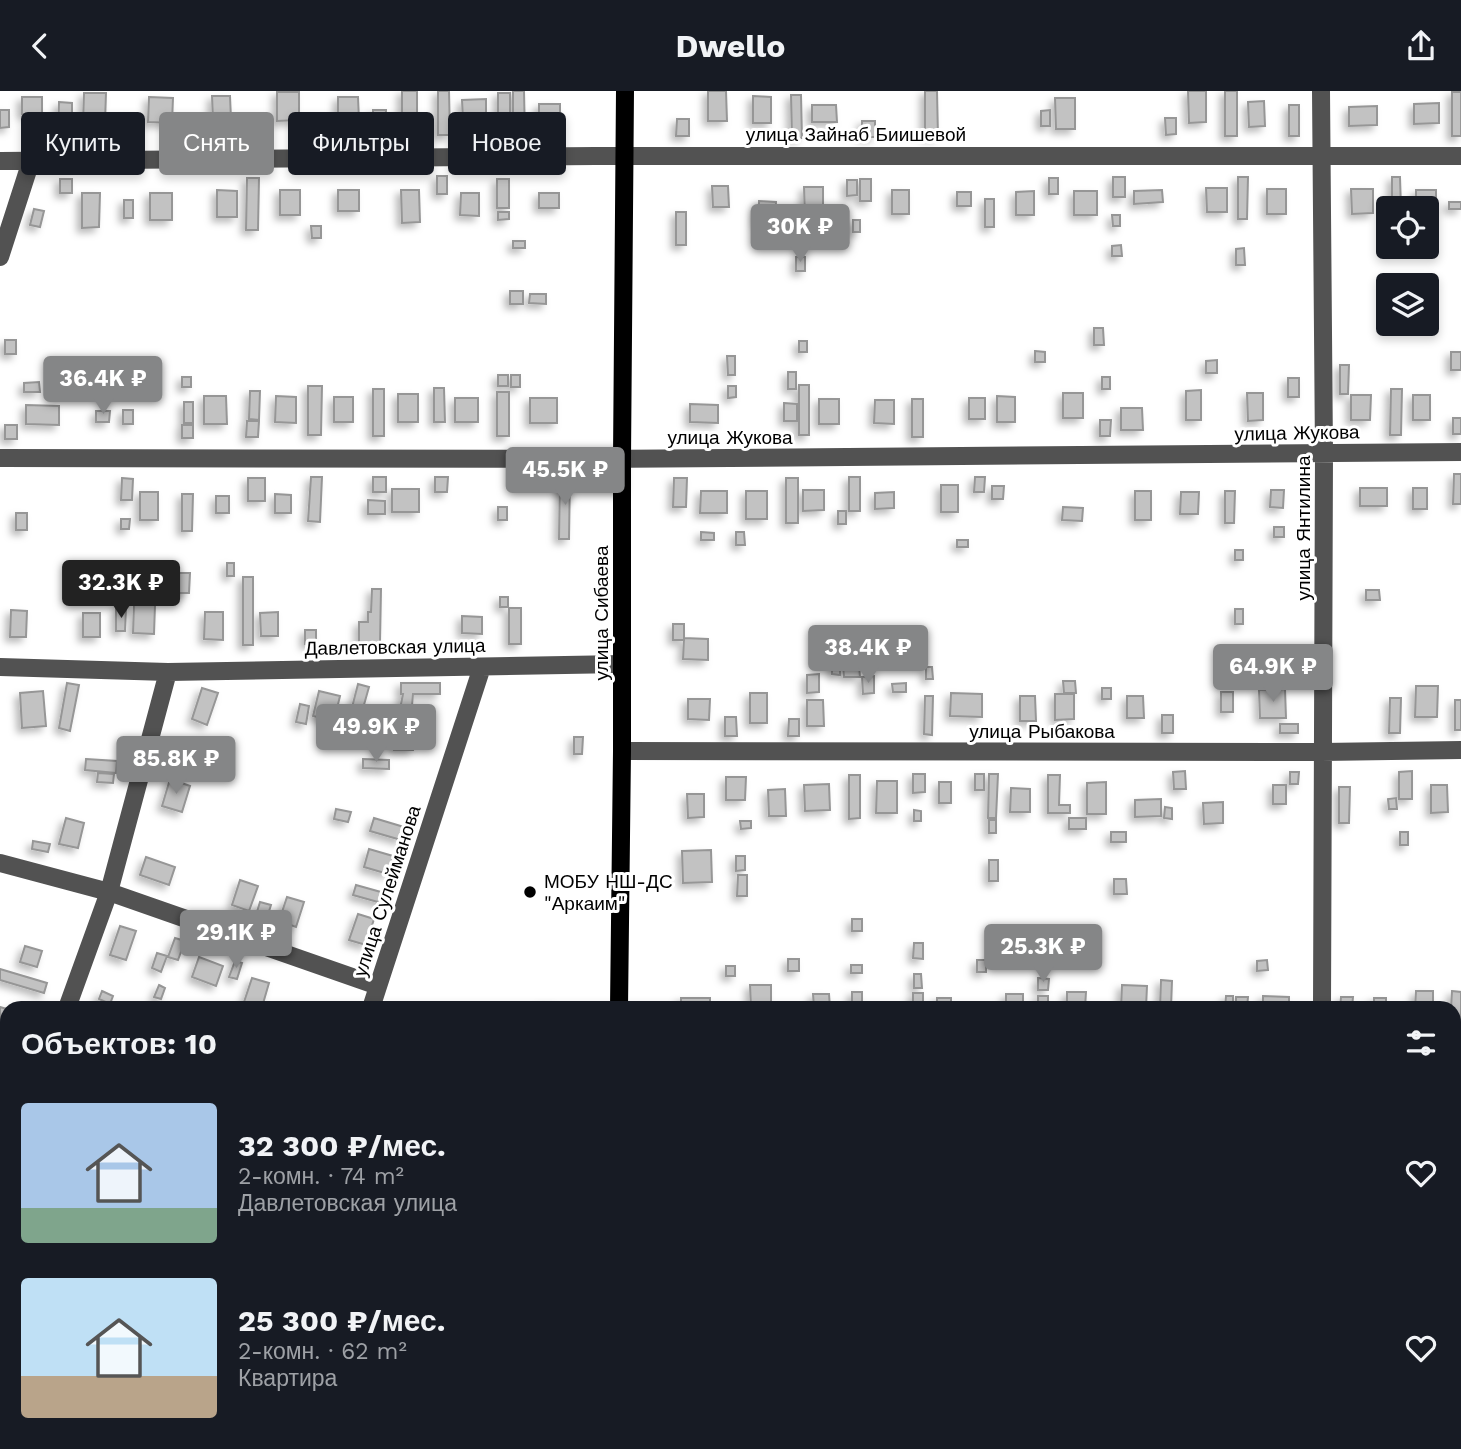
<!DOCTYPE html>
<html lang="ru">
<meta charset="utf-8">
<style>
body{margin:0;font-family:"Work Sans",sans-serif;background:#20242c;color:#f1f3f6;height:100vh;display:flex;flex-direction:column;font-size:26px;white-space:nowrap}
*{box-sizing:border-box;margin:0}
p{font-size:23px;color:#9ea1a6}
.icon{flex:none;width:38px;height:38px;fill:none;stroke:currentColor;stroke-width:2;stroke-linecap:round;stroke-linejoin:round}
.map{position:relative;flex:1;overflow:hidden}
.side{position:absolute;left:0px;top:910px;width:1461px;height:448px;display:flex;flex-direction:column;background:#171b24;border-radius:21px 21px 0 0;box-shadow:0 4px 10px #0003}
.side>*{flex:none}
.banner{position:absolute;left:21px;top:21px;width:700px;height:63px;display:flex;gap:14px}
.fabs{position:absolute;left:1376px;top:105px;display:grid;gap:14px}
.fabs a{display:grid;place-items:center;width:63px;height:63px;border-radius:7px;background:#171b24;box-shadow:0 4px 10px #0003;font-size:35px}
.price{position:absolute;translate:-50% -60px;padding:0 16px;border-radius:7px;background:#858687;color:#fff;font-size:23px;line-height:46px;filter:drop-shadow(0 2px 4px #0008)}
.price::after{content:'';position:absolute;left:50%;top:42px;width:21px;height:16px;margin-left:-10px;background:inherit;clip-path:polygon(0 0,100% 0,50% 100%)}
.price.active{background:#222;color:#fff}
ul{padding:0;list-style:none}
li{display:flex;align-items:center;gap:21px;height:175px;padding:0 21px}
li span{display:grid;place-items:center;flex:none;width:196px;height:140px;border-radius:7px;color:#555}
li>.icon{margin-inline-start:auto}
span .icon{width:84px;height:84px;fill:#fffc;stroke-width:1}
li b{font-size:30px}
h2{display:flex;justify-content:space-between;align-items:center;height:84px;padding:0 21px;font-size:30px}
.tag{padding:0 24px;border-radius:7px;background:#171b24;box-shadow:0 4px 10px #0003;font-size:24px;line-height:63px}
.tag.active{background:#858687;color:#fff}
header{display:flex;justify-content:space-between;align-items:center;height:91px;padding:0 21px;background:#171b24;font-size:32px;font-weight:700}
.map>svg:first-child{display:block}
.building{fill:#c2c2c2;stroke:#969696;stroke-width:2;filter:url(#shadow)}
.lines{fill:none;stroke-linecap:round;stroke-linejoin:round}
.minor{stroke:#525252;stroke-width:18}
.major{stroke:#000;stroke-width:18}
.poi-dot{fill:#000;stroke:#fff;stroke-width:2.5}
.labels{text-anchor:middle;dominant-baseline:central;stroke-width:6;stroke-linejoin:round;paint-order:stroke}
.street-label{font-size:19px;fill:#000;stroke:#fff}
.poi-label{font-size:19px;fill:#000;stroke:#fff;text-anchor:start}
</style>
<header><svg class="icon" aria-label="back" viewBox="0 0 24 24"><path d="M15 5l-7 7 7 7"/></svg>Dwello<svg class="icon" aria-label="share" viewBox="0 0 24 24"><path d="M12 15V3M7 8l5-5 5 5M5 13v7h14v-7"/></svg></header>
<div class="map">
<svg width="1461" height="1358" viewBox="0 0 1461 1358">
<defs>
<filter id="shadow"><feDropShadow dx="-4.5" dy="4.5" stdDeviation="3.5" flood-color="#0004"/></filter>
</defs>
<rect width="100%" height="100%" fill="#fff"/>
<path class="building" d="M402,0H417V29H402Z
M438,0H449L450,44H438Z
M513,0H524L525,45H513Z
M708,0H726L727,30H708Z
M925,0H937L938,46L925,45Z
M1188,0H1206V31L1189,32Z
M1225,0H1237V45H1225Z
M277,1H299V29L277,30Z
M1452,1H1461V45H1452Z
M84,2H106L105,32H83Z
M498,2H510V45H498Z
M791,4H801L802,47H792Z
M212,5H230L231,28L213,29Z
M753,5L771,6V32H753Z
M22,6H42V23H22Z
M149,6L173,7L172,32L148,31Z
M338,6H358L359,29H338Z
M1055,7H1075V38H1056Z
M486,8V29H463L462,9Z
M1264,10L1265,35L1249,36L1248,11Z
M59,11L72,12V45H58Z
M1439,12V32L1414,33V13Z
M539,13H560V29H539Z
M812,14H836L837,31H812Z
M1289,14H1299V45H1289Z
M1377,15V34L1349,35V16Z
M0,19H9V36L0,37Z
M373,19H386L385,45H373Z
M1050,19V35H1041V20Z
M126,24H135V40H126Z
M1165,27H1176V43L1166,44Z
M677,28H689V45H676Z
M862,30H875V46H862Z
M188,32H198V44H188Z
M437,85H447V103H437Z
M1113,86H1125V106H1113Z
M1238,86H1248L1247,128H1238Z
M1392,86H1400L1401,117H1392Z
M247,87H259L258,139H246Z
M1049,87H1058V103H1049Z
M60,88H72V102H60Z
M497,88H509V117H497Z
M860,88H871V110H860Z
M847,89H857V104L847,105Z
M712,95H728L729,116H713Z
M804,96H823V126L805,127Z
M1206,97H1227V121H1207Z
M1267,98H1286V123H1267Z
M1351,98H1373V122L1352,123Z
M217,99L237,100V126H217Z
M280,99H300V124H280Z
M338,99H359V120H338Z
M401,99H419L420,131L402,132Z
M892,99H909V123H892Z
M1162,99L1163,111L1134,113V100Z
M1416,99H1436V115H1416Z
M1034,100V124H1016V101Z
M1074,100H1097V124H1074Z
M957,101H971V115H957Z
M82,102H100L99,136L82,137Z
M150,102H172V129H150Z
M461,102H479V125L460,124Z
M539,102H559V117H539Z
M985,108H994V136H985Z
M124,109H133V127H124Z
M759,110L776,111L775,132L758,131Z
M1449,111H1461V118H1449Z
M34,118L44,120L40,136L30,134Z
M498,121H509V128L498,129Z
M676,121H686V154H676Z
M1112,124H1120V135H1113Z
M853,129H860V141H853Z
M311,135H321V147H312Z
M513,150H525V157H513Z
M1121,154L1122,165H1112V155Z
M1244,157L1245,174H1236V158Z
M796,166H805V180H796Z
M510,200H523V213H510Z
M530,203H546V213L529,212Z
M1094,237H1103L1104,254H1094Z
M5,249H16V263H5Z
M799,250H807V261H799Z
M1035,260L1045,261V271H1035Z
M1451,261H1461V279H1451Z
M727,265H735V284H728Z
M1217,269V282H1206V270Z
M1340,274H1349L1348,303H1340Z
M788,281H796V298H788Z
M498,284H508V295H498Z
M511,284H520V296H511Z
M182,286H191V296H182Z
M1102,286H1110V298H1102Z
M1288,287H1299V306H1288Z
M39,291L40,301H24V292Z
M799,294H809V344H799Z
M308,295H322L321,344H308Z
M728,295H736V306L728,307Z
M434,297H444L445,331H434Z
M373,298H384V345H373Z
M1391,298H1402L1401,344H1390Z
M1201,299V329H1186V300Z
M250,300H260L259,329L249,328Z
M497,301H509V345H497Z
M1063,302H1083V327H1063Z
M1247,302H1263V329L1248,330Z
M398,303H418V331H398Z
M1351,304H1371L1370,329H1351Z
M1413,304H1430V329H1413Z
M204,305H226L227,333H204Z
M276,305L296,306V332L275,331Z
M997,305L1015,306V331H997Z
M334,306H353V331H334Z
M455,307H478V331H455Z
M530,307H557V332H530Z
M969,307H985V328H969Z
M819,308H839V333H819Z
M912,308H923V346H912Z
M875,309H894V333L874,332Z
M184,311H193V332H184Z
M784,312L797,313V330H784Z
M690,313L718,314V332L690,331Z
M26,314L59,315V334L26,333Z
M1121,317H1142L1143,339H1121Z
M123,319H133V333H123Z
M96,320H110L109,331H96Z
M1453,327H1461V343H1453Z
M1100,329H1111L1110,345H1100Z
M247,330H259L258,346H246Z
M5,334H17V348H5Z
M182,334H193V347H182Z
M1454,383H1461V413H1453Z
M560,384H570L569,448H559Z
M311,386H322L320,431L308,430Z
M373,386H386V401H373Z
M435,386H448L447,401H435Z
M849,386H860V420H849Z
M975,386H985L984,401H974Z
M122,387L133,388L132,409H121Z
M248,387H265V410H248Z
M674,387H687L686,416H673Z
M786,387H798V432H786Z
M941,394H958V421H941Z
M992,395H1004L1003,408H992Z
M1360,397H1387V415H1360Z
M1413,397H1427V418H1413Z
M392,398H419V421H392Z
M803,399H824V419L803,420Z
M1271,399H1284L1283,417L1270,416Z
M701,400H727V422H700Z
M746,400H767V428H746Z
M1135,400H1151V429H1135Z
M1225,400H1235L1234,432H1225Z
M140,401H158V429H140Z
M894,401V417L875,418V402Z
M1181,401H1199L1198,423H1180Z
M182,403H193L192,440H182Z
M275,403L291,404V422H275Z
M216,405H229V422H216Z
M368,409L385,410V423H368Z
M498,416H507V429H498Z
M1063,416L1083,417L1082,430L1062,429Z
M838,420H846V433H838Z
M16,422H27V439H16Z
M121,428H130L129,438H121Z
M1274,436H1284V446H1274Z
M701,441L714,442V449H701Z
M736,441H744L745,454H736Z
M957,449H968V456H957Z
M1235,459H1243V469H1235Z
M227,472H234V485H227Z
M176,482H190L189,502H176Z
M243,486H253V554H243Z
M372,498H381L380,552L359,551V531H368V521H371Z
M1366,499H1379L1380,509H1366Z
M500,506H508V516H500Z
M134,513L155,514L154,543L133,542Z
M509,517H521V553H509Z
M116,518H126L125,540H116Z
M1235,518H1243V533H1235Z
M11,519L27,520L26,546H10Z
M205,521H223V549L204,548Z
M278,521V545H261L260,522Z
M83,522H100V546H83Z
M462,525L482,526V543L462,542Z
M673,533H684V549H673Z
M305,539H316V553H305Z
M684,547L708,548V569L683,568Z
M832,573H840V584L832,583Z
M843,575H859L860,586H844Z
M926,576H932L933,588H926Z
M819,583V601L807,602V584Z
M874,585V602L863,603L862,586Z
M1063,590H1075L1076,602H1064Z
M67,592L79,594L70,640L59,637Z
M401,592H440V603H413L412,615L429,618L424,639L397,633L403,603H401Z
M906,592V601H893L892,593Z
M358,593L369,596L358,635L348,632Z
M1416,595H1438L1437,626H1415Z
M202,597L218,602L207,634L192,628Z
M1102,597H1111V608H1102Z
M1285,598L1286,627H1260L1259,599Z
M43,600L46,635L22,637L20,602Z
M319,600L340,605L334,630L313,625Z
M1221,601H1233V621H1221Z
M750,602H767V632H750Z
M951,602L982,603V626L950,625Z
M1055,603H1074V628L1055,629Z
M925,605H933L932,644L924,643Z
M1020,605H1035L1036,630H1020Z
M1127,605H1143L1144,627H1127Z
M1390,607H1401L1400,642H1389Z
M688,608H710L709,629L688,628Z
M807,609H823L824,635H807Z
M1455,609H1461V639H1455Z
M300,613L309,615L306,633L296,631Z
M1162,624H1173V642H1162Z
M725,626H736L737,645H725Z
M789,628H799V645H788Z
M1280,633H1298V642H1280Z
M574,646H583L582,663H574Z
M394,650L414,651L413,659H394Z
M86,668L117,670L116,682L85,679Z
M363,668L389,669V678L363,677Z
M1185,680L1186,698H1174L1173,681Z
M1412,680V708H1399V681Z
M1290,681H1299L1298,693H1290Z
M98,682L114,683L113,692L97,691Z
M913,683H925V701L913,702Z
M975,683H984V699H975Z
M989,683H998L996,727H988Z
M849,684H860V727L849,728Z
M1048,684H1060L1059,714H1070V722H1048Z
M726,686H746L745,709H726Z
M170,688L190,695L182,721L162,715Z
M877,690H897V722H876Z
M939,691H951V712H939Z
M1106,691V723H1087V692Z
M829,693L830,719L805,720L804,694Z
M1273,694H1286V713H1273Z
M1431,694H1447L1448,721L1431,722Z
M1339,696H1350L1349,732H1339Z
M1011,697L1030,698V721H1010Z
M785,698L786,725H769L768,699Z
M687,703H704V726L688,727Z
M1396,707L1397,718H1389L1388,708Z
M1161,708V725L1135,726V709Z
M1223,711V732L1204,733L1203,712Z
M1165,716L1172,717V728L1164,727Z
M336,718L351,721L348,731L334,728Z
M914,719L921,720V730H914Z
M66,727L84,732L78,757L59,753Z
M374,727L404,736L401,749L370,740Z
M1069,727H1086V738H1069Z
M989,729H996V742H989Z
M740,730H751V737L741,738Z
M1111,741H1126V751H1111Z
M1400,741H1408V754H1400Z
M33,750L50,753L48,761L32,758Z
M369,758L393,765L388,783L364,776Z
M711,759L712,791L683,792L682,760Z
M736,765H745V779L736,780Z
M146,766L175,776L169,794L140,784Z
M989,769H998V790H989Z
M738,784H747V805H737Z
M1114,788H1126L1127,803H1114Z
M240,789L258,795L249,820L232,814Z
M356,794L388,803L385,813L353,804Z
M287,806L304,811L296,836L279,830Z
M260,811L271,814L265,833L254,830Z
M358,823L374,828L366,854L349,849Z
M852,828H862V840H852Z
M120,835L136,840L126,869L110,864Z
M175,847L185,850L178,869L168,866Z
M914,852H923V868L913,867Z
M25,855L42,860L37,876L20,871Z
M157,862L167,865L161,881L152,877Z
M199,866L223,875L216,895L192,886Z
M788,868H799V880H788Z
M977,869H986V881H977Z
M1267,869L1268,879L1257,880V870Z
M235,870L242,872L237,888L229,886Z
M851,874H862V882H851Z
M726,875H735V885H726Z
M0,878L47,892L44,902L0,889Z
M914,883H921L922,897H914Z
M252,887L269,892L262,916L244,911Z
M1038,887L1049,888L1048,899H1038Z
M1161,889L1172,890L1171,917H1160Z
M159,894L165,897L161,908L154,906Z
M750,894H771V917H751Z
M1122,894L1147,895L1146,917H1121Z
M102,900L113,905L110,913L99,908Z
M1416,900H1433V917H1415Z
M1452,900L1461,901V939H1454V917H1451Z
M852,901H862V917H852Z
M1067,901H1086L1085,917H1067Z
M913,902H923V917H913Z
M813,903H829L830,917H814Z
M1006,903H1023V917H1006Z
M1038,905H1048V917H1038Z
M1226,905H1233V917H1225Z
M1263,905L1289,906V917H1263Z
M1236,906H1248L1247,917H1236Z
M1341,906H1353L1352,917H1340Z
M681,907H710V917H681Z
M937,907H951V917H937Z
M1374,907H1386V917H1374Z
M543,911L558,912V917H543Z
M0,916L7,918V938L0,936Z
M4,1152L7,1153V1168L0,1165Z
M7,1185V1206L0,1203Z
M0,1235L7,1238V1264L0,1262Z
M181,1351L193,1352L191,1358H179Z
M632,1351H668L666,1358H655Z
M835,1351H847L845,1358H832Z
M1276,1351H1304L1301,1358H1274Z"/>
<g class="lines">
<path class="minor" d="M1321,0L1324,362L1322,917
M0,70L595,65H1461
M0,166L31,70
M0,367L594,368L1461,361
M0,576L168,581L622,573
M622,660L1322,661L1461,659
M0,772L109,801L378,895
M67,917L109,801L168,581
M371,917L482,576
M1454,987H1461
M0,997L7,999
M0,1103L7,1083
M970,1351L990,1358
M228,1358L230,1351
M919,1358L922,1351
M1238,1358L1240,1351"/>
<path class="major" d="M619,917L622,660V367L625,0
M576,1358L579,1351"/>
</g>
<circle class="poi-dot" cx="530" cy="801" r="7"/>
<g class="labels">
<g class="street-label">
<text x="856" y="43">улица Зайнаб Биишевой</text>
<text transform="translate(1297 342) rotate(-1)">улица Жукова</text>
<text x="730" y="346">улица Жукова</text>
<text transform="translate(1303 437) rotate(-90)">улица Янтилина</text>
<text transform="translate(601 522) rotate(-90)">улица Сибаева</text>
<text transform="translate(395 556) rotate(-1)">Давлетовская улица</text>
<text x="1042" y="640">улица Рыбакова</text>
<text transform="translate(387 800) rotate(-72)">улица Сулейманова</text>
</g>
<g class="poi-label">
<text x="544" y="790">МОБУ НШ-ДС<tspan x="544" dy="22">"Аркаим"</tspan></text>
</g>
</g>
</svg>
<div class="fabs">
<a><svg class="icon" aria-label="locate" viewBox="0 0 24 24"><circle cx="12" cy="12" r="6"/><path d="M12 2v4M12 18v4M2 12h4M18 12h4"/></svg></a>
<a><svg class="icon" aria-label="layers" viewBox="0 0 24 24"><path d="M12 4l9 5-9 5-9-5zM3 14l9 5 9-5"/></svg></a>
</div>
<b class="price" style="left:800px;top:173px">30K ₽</b>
<b class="price" style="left:103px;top:325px">36.4K ₽</b>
<b class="price" style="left:565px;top:416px">45.5K ₽</b>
<b class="price active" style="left:121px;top:529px">32.3K ₽</b>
<b class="price" style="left:868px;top:594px">38.4K ₽</b>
<b class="price" style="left:1273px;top:613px">64.9K ₽</b>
<b class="price" style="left:376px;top:673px">49.9K ₽</b>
<b class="price" style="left:176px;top:705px">85.8K ₽</b>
<b class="price" style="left:236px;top:879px">29.1K ₽</b>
<b class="price" style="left:1043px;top:893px">25.3K ₽</b>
<div class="banner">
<a class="tag">Купить</a>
<a class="tag active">Снять</a>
<a class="tag">Фильтры</a>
<a class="tag">Новое</a>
</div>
<section class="side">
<h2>Объектов: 10<svg class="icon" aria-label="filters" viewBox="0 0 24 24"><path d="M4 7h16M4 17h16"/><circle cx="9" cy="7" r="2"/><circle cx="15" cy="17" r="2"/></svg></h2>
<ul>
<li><span style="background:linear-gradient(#a9c7e8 75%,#7fa58c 0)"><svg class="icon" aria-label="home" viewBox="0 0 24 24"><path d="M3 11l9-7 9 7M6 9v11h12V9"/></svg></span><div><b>32 300 ₽/мес.</b><p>2-комн. · 74 m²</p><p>Давлетовская улица</p></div><svg class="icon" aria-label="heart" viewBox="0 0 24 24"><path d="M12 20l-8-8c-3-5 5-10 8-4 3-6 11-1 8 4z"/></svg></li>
<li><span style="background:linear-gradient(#bfe0f5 70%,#b9a48a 0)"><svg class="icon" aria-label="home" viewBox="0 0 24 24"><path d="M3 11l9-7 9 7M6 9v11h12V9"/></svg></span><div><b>25 300 ₽/мес.</b><p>2-комн. · 62 m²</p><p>Квартира</p></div><svg class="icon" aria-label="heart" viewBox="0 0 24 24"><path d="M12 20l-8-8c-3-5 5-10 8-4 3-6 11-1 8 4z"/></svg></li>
</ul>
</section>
</div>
